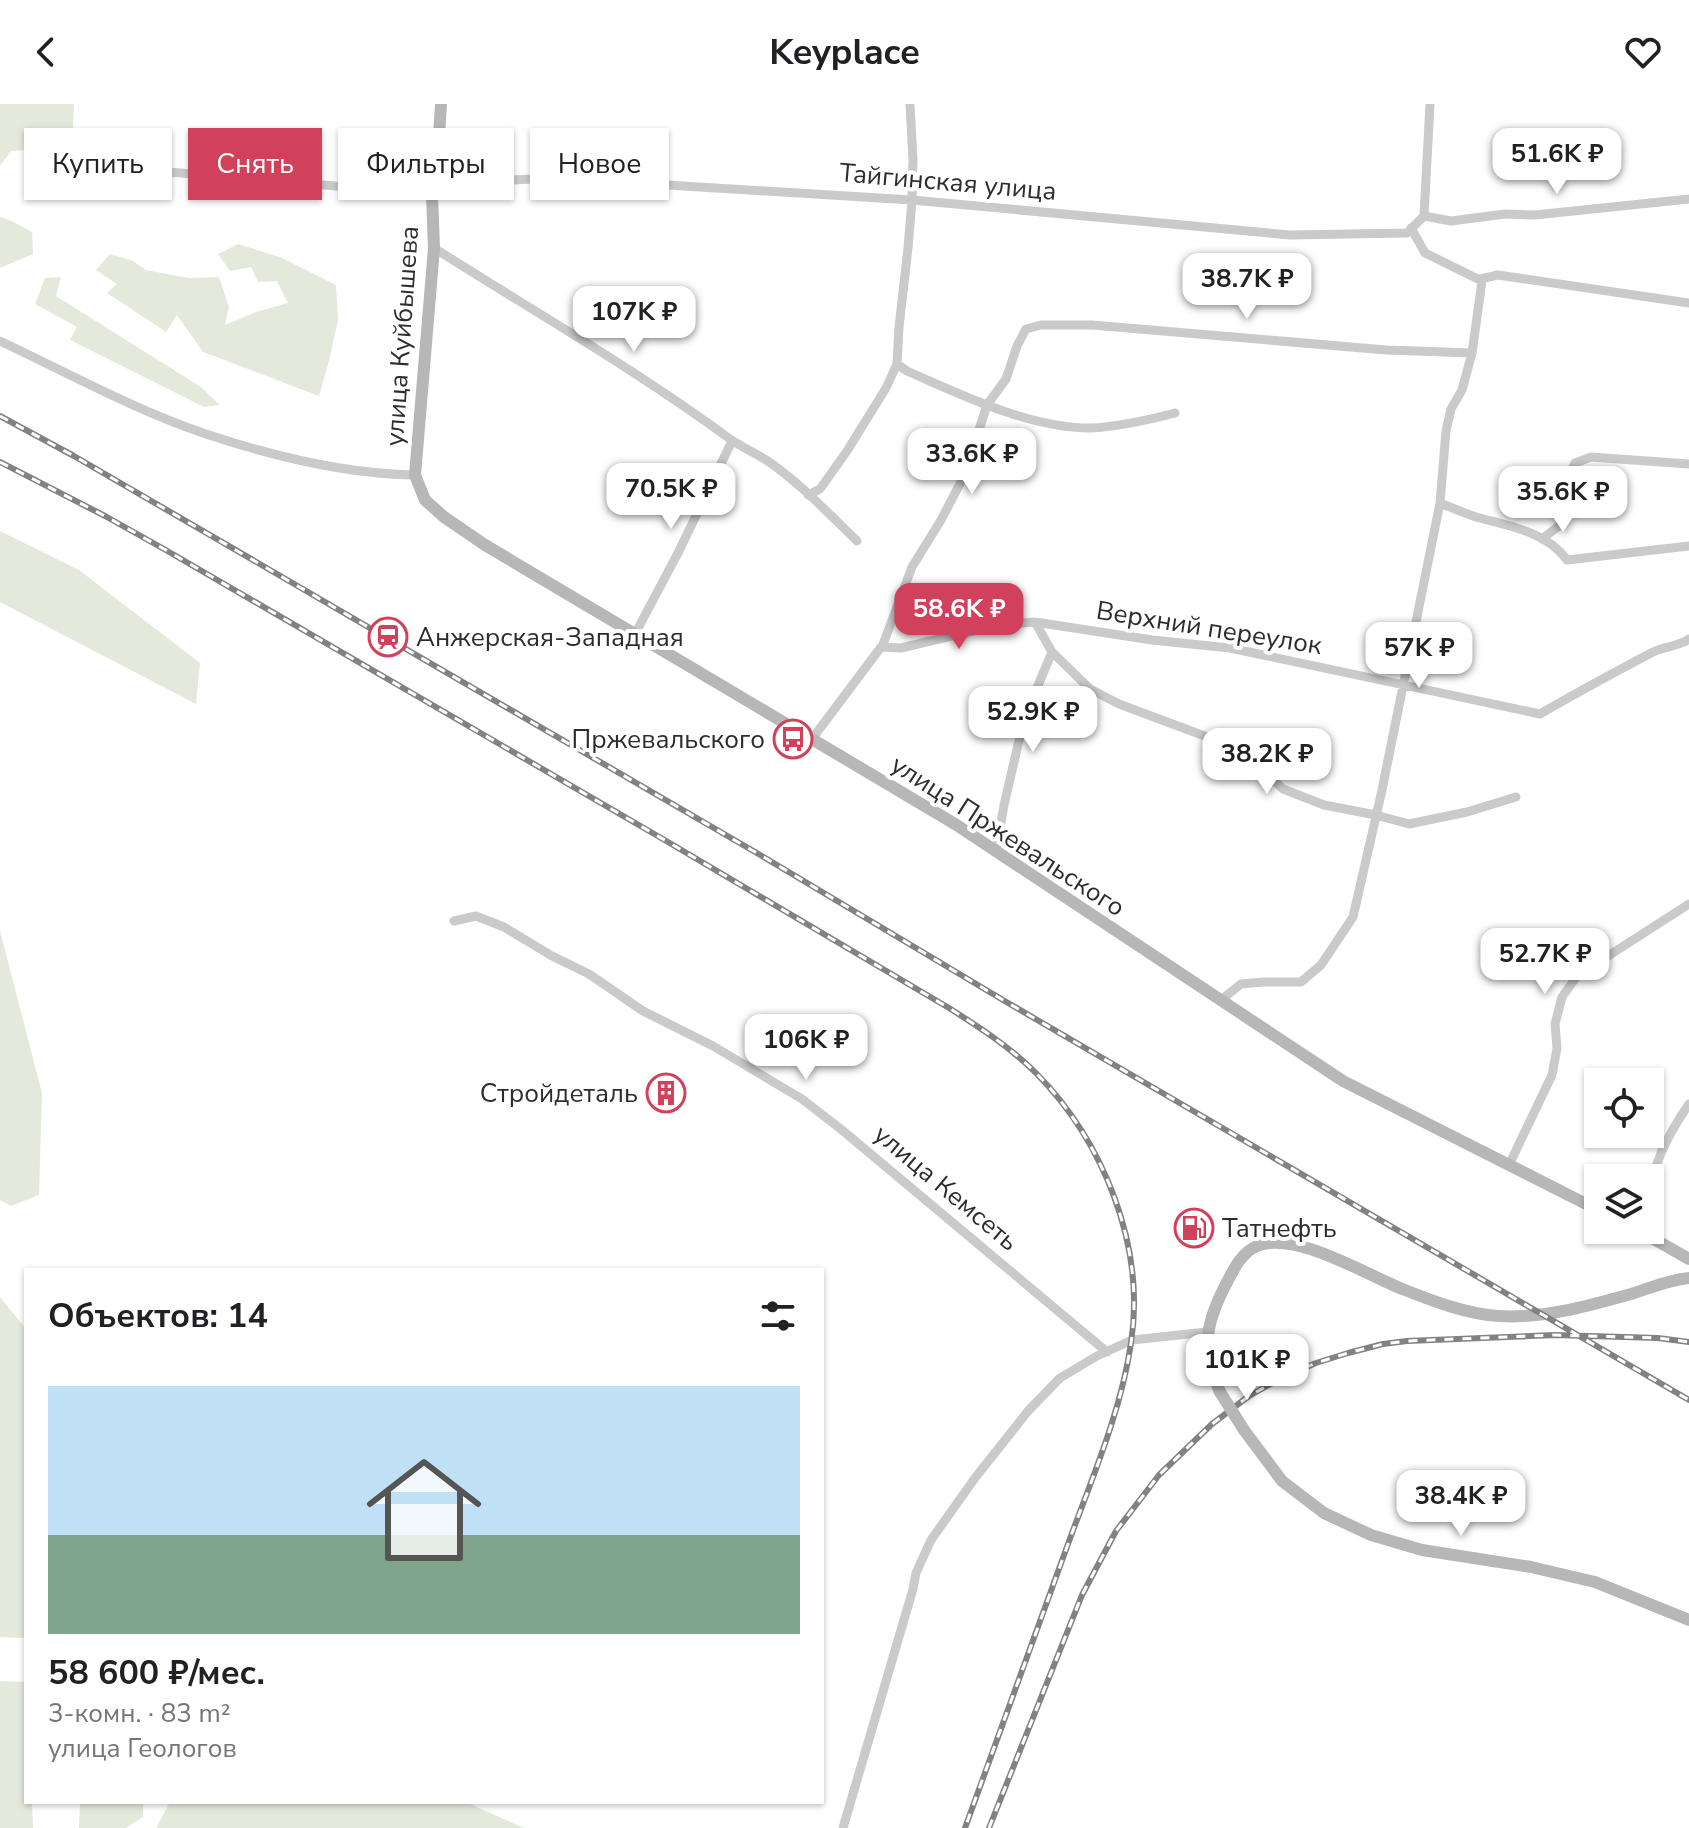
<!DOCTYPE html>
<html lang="ru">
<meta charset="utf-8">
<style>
body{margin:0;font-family:"Nunito Sans",sans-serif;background:#f6f6f6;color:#202124;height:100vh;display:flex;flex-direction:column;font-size:30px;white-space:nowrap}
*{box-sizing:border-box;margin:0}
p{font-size:26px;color:#757577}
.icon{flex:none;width:44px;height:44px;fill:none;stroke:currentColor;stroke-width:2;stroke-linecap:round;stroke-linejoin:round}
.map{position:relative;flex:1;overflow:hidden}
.drawer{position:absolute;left:24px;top:1164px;width:800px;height:536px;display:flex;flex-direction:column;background:#fff;border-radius:0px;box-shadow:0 2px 6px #0004}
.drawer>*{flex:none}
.hud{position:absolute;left:24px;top:24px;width:800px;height:72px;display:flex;gap:16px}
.tools{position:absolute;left:1584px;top:964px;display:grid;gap:16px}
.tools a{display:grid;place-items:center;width:80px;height:80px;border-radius:0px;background:#fff;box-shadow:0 2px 6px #0004;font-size:40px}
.price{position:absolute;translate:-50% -68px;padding:0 18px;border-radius:16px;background:#fff;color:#222;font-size:26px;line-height:52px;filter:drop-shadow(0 2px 4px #0008)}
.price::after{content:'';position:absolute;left:50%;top:48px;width:24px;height:18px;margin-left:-12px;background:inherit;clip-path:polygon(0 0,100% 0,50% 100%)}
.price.current{background:#d1415b;color:#fff}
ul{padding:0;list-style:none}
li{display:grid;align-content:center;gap:16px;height:424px;padding:0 24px}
li span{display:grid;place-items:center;height:248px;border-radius:0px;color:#555}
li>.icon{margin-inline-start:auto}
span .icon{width:144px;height:144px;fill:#fffc;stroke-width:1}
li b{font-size:34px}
h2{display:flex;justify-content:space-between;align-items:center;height:96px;padding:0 24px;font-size:34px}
.chip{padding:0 28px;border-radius:0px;background:#fff;box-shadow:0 2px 6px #0004;font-size:28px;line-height:72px}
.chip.current{background:#d1415b;color:#fff}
header{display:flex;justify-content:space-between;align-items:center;height:104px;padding:0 24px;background:#fff;font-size:36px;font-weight:700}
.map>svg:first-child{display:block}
.green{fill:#e4e9dc}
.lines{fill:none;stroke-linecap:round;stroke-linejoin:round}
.street{stroke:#cacaca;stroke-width:9}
.secondary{stroke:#b7b7b7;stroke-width:12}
.rail-casing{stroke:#828282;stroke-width:6}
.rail{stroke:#fff;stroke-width:3;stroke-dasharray:9;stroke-linecap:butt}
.secondary-bridge{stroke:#b7b7b7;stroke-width:12}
.labels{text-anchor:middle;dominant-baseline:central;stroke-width:8;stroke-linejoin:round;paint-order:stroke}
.street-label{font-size:26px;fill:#2d2d2d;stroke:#fff}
.poi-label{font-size:26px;fill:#2d2d2d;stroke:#fff;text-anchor:start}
</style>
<header><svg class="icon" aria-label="back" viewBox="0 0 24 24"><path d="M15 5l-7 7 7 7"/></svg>Keyplace<svg class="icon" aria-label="heart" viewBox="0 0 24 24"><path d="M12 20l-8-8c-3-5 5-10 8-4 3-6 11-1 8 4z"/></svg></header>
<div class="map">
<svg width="1689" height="1724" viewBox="0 0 1689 1724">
<rect width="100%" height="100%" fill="#fff"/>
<path class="green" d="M0,0H74L73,24L68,43L11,47L0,62Z
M0,113L12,117L32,128L33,150L0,164Z
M238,140L280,153L336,181L338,216L329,257L319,292L203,248L177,211L166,228L107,189L117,180L96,166L110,150L133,157L146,166L189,174L219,173L229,203L225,221L256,208L288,199L277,177L258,178L251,163L230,167L218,150Z
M61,173L56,192L201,283L220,301L204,303L70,236L77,223L35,200L45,174Z
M0,427L79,466L200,559L196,600L0,498Z
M0,827L42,989L39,1091L11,1102L0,1096Z
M0,1193L26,1225V1531L23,1534L0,1533Z
M0,1577L26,1578V1698H32L33,1724H0Z
M80,1698H143V1713L126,1724H79Z
M170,1698H465L524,1724H156Z"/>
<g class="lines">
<path class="street" d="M72,60L432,90
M436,80L554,74L912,96L1290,131L1407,129L1424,112L1430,0
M1424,112L1451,117L1505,110L1535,111L1689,95
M434,144C533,207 635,265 730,335C743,344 758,350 772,360C803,382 830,411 857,437
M1480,175L1498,171L1689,199
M0,237C68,269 135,306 206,330C272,352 345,370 415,371
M897,260L907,267C962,291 1029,324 1090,324C1118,323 1148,316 1175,309
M808,391L820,385L847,347L886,284L897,260L899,223L908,144L912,96L913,56L910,0
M1440,399C1452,404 1464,409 1476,413C1508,422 1546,427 1567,456L1689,442
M1542,435L1560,421L1569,408L1568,375L1575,359L1591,353L1689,360
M1035,518L1052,548L1090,585L1119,600L1226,640L1256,660L1283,685L1324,701L1376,711L1409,720L1467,708L1516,693
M635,530L678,449L732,337
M882,543L912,463L941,416L964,372L987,301L1006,275L1017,242L1026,225L1041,221H1092L1386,246L1472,249
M812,635L881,543L901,544L997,521L1035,518L1152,536L1230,544L1540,610C1578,588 1615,568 1653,548C1665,542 1678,543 1689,535
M996,747L1004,701L1024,615L1052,548
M454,817L476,812L504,823L552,852L589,870L643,907L713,942L802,995L842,1026L1107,1248
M1221,896L1241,880L1263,878H1301L1321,861L1353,813L1382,686L1440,399L1446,327L1451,305L1462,286L1472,249L1482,177L1425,149L1411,124
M1509,1061L1552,971L1557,944L1555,920L1562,893L1577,872L1689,800
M1650,1089C1654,1056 1670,1027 1689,1000
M843,1724L913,1485L916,1469L931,1436L975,1374L1028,1307L1060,1274L1097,1252L1132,1236L1207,1228"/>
<path class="secondary" d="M441,0L436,80L432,90L434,144L415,371L425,396L444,413L485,441L955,720L1343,977L1598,1106
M1638,1126L1689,1155
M1220,1288C1202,1247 1204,1224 1224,1184C1232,1169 1240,1149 1257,1142C1295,1126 1368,1172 1405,1186C1435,1198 1467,1210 1499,1212C1543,1215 1588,1202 1631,1190C1651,1184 1668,1176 1689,1174
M1244,1326L1282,1377L1324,1409L1371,1431L1422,1446L1531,1463L1595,1478L1689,1516"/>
<g class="rail-casing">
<path id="rail" d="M0,312L74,352L762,752L1003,896L1689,1296
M0,358L105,412L164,445L668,738L949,904C979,923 1010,943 1036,969C1103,1037 1146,1142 1131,1239C1121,1308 1092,1374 1068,1440C1034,1535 999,1629 965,1724
M989,1724L1082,1491L1116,1427L1159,1371L1212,1320L1249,1292L1283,1273L1316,1259L1348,1249L1383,1240L1407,1237L1555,1231L1658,1234L1689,1238"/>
</g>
<use href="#rail" class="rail"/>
<path class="secondary-bridge" d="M1220,1288L1244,1326"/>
</g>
<defs>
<g id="station-ring" transform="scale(2)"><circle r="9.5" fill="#fff" stroke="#d1415b" stroke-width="1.5"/><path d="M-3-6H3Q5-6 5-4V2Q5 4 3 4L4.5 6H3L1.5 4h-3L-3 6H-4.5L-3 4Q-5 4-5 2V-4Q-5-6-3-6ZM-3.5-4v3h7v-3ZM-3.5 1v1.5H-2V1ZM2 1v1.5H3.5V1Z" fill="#d1415b"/></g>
<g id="bus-ring" transform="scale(2)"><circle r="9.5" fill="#fff" stroke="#d1415b" stroke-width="1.5"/><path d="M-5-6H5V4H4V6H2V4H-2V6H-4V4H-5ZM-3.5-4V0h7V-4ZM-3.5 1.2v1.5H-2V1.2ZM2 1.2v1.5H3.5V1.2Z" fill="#d1415b"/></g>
<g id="building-ring" transform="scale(2)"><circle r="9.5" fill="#fff" stroke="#d1415b" stroke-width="1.5"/><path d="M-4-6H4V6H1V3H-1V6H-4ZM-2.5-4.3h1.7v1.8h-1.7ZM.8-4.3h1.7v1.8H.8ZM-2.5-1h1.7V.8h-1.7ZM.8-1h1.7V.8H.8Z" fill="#d1415b"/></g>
<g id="fuel-ring" transform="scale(2)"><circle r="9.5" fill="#fff" stroke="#d1415b" stroke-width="1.5"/><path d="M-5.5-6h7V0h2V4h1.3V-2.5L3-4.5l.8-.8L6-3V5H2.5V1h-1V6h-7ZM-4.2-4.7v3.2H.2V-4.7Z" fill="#d1415b"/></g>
</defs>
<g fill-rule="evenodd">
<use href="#station-ring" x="388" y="533"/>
<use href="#bus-ring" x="793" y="635"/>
<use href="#building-ring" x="666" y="989"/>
<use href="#fuel-ring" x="1194" y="1124"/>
</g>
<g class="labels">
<g class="street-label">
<text transform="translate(948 78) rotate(5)">Тайгинская улица</text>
<text transform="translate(402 232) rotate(-86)">улица Куйбышева</text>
<text transform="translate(1209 524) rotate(9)">Верхний переулок</text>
<text transform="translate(1008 732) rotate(33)">улица Пржевальского</text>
<text transform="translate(946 1084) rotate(40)">улица Кемсеть</text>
</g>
<g class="poi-label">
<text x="416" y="533">Анжерская-Западная</text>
<text x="765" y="635" text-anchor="end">Пржевальского</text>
<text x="638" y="989" text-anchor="end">Стройдеталь</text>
<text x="1222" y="1124">Татнефть</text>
</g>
</g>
</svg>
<div class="tools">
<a><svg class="icon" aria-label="locate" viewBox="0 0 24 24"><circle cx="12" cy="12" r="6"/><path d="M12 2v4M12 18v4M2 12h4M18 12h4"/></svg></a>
<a><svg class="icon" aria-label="layers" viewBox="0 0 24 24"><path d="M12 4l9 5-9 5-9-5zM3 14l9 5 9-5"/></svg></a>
</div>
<b class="price" style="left:1557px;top:92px">51.6K ₽</b>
<b class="price" style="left:1247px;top:217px">38.7K ₽</b>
<b class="price" style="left:634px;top:250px">107K ₽</b>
<b class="price" style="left:972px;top:392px">33.6K ₽</b>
<b class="price" style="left:671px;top:427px">70.5K ₽</b>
<b class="price" style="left:1563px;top:430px">35.6K ₽</b>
<b class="price current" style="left:959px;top:547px">58.6K ₽</b>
<b class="price" style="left:1419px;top:586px">57K ₽</b>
<b class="price" style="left:1033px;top:650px">52.9K ₽</b>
<b class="price" style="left:1267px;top:692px">38.2K ₽</b>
<b class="price" style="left:1545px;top:892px">52.7K ₽</b>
<b class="price" style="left:806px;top:978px">106K ₽</b>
<b class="price" style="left:1247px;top:1298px">101K ₽</b>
<b class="price" style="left:1461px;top:1434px">38.4K ₽</b>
<div class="hud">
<a class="chip">Купить</a>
<a class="chip current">Снять</a>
<a class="chip">Фильтры</a>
<a class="chip">Новое</a>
</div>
<section class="drawer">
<h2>Объектов: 14<svg class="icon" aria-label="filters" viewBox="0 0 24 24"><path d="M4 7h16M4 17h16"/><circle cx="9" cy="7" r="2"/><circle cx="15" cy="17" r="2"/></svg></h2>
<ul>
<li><span style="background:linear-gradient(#bfe0f5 60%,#7fa58c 0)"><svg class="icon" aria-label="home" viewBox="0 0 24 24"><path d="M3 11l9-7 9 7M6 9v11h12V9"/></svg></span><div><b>58 600 ₽/мес.</b><p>3-комн. · 83 m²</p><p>улица Геологов</p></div></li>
</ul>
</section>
</div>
